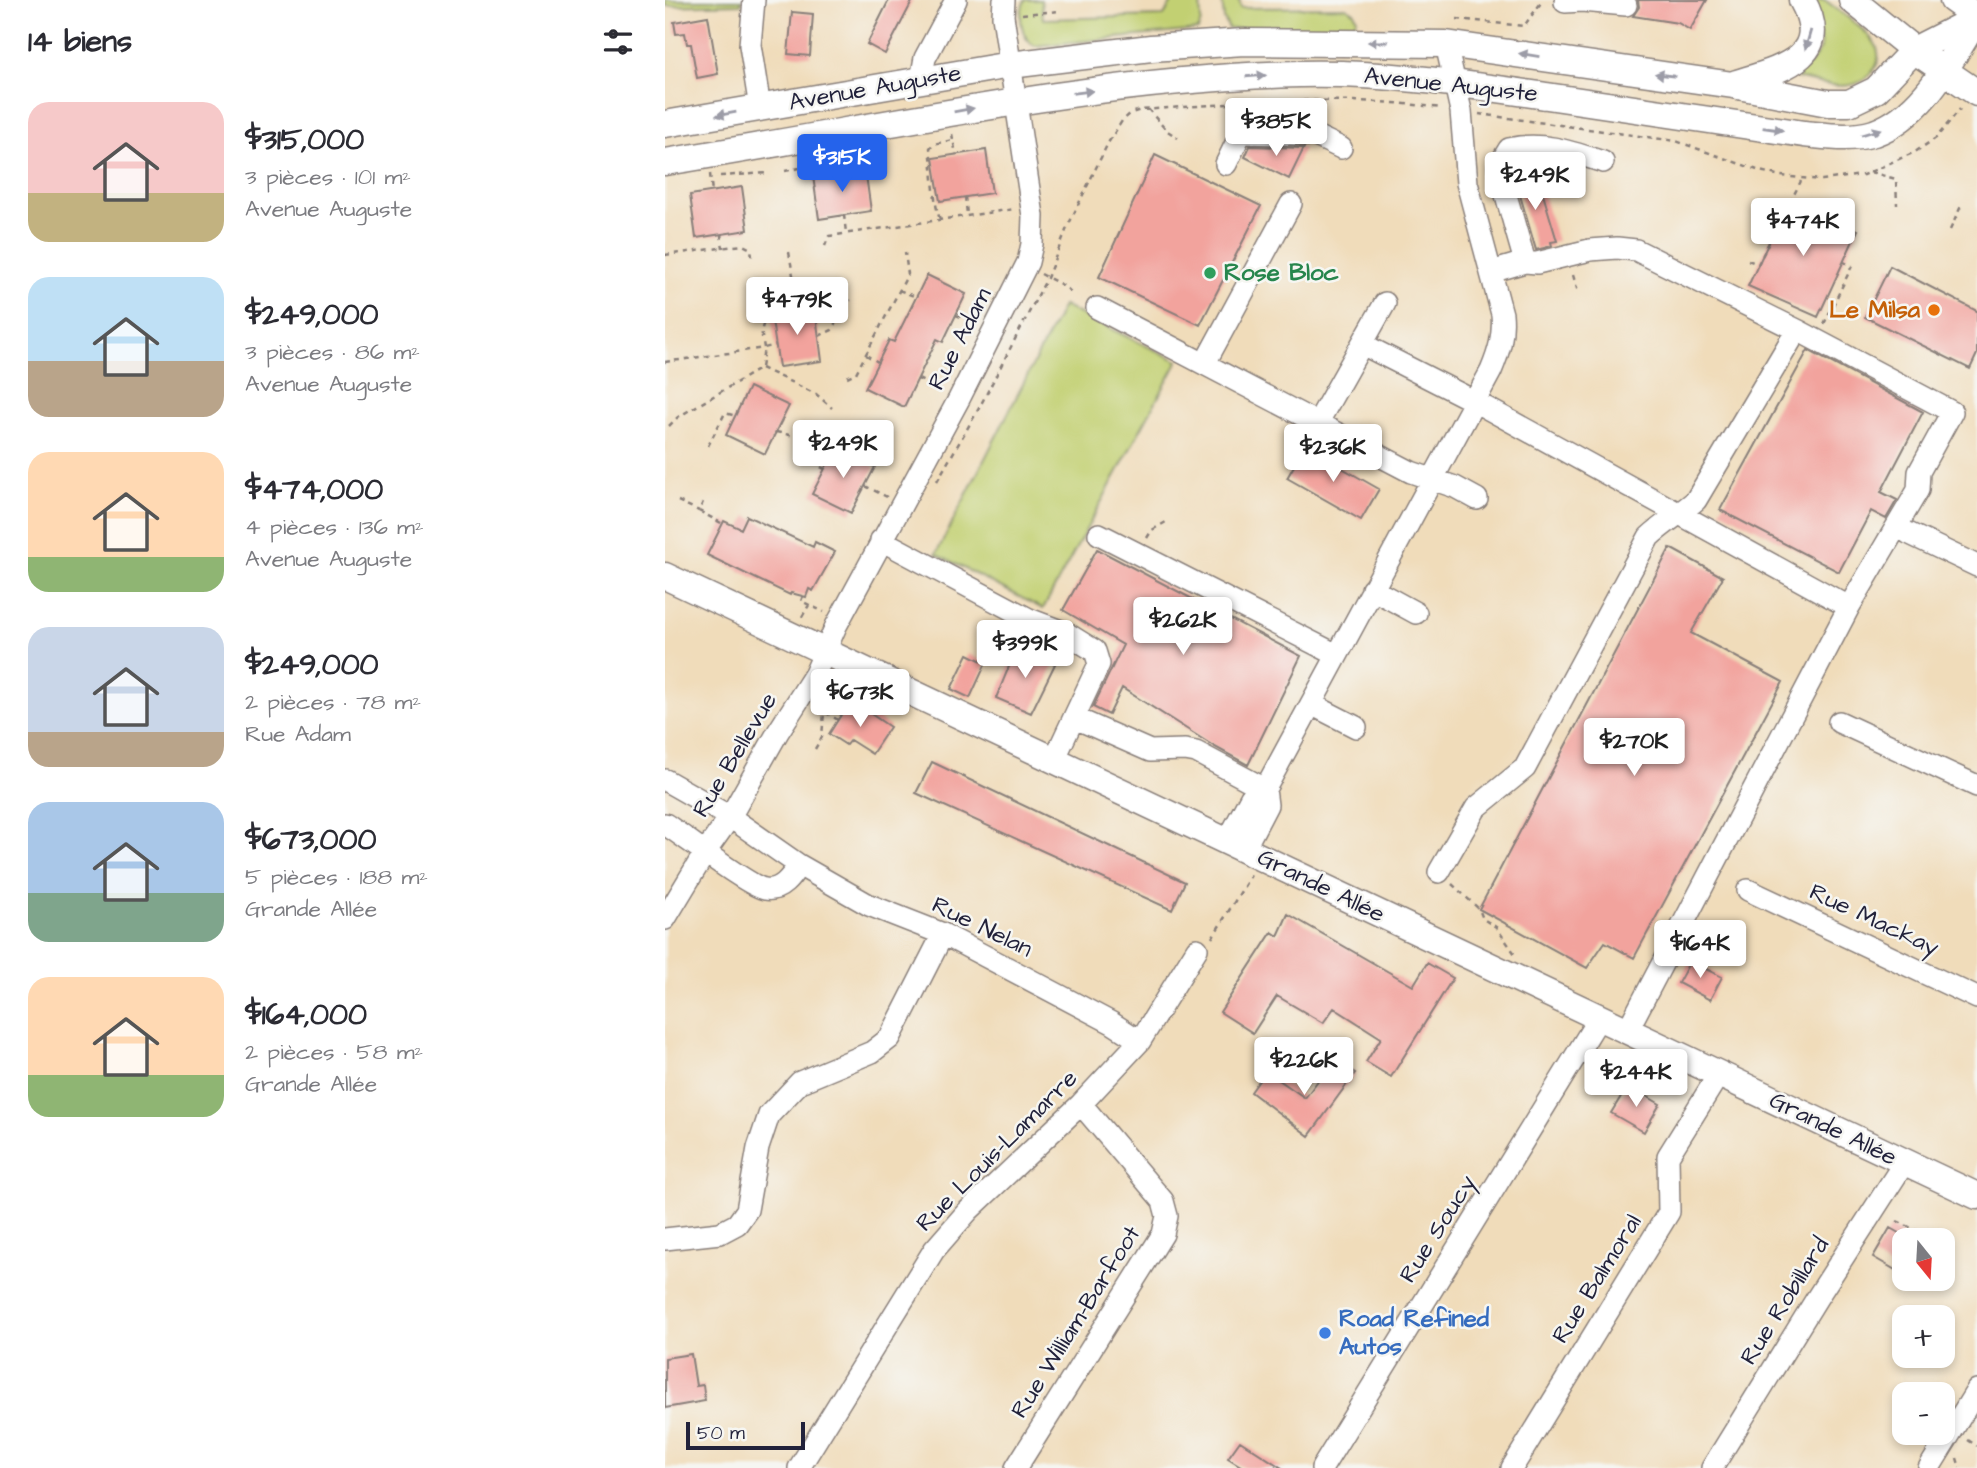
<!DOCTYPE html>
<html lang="fr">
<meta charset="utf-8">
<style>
body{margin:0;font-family:"Architects Daughter",sans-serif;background:#f7f7f7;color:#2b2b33;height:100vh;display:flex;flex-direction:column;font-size:26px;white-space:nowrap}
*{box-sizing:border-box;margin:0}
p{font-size:23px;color:#7c7c81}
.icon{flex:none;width:38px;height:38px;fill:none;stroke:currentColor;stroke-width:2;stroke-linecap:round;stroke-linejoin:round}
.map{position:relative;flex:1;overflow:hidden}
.sheet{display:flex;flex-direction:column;background:#fff;width:665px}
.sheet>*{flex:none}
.needle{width:46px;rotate:162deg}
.fabs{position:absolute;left:1227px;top:1228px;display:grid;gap:14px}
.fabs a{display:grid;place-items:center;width:63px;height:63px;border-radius:14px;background:#fff;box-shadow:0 4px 10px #0003;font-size:35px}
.scale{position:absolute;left:21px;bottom:18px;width:119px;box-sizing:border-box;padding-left:7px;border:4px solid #22223b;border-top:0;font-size:19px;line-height:24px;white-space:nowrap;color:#22223b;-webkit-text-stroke:5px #f6f6f2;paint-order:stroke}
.price{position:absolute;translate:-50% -60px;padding:0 16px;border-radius:7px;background:#fff;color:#222;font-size:23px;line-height:46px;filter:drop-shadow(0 2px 4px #0008)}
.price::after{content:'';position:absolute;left:50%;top:42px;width:21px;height:16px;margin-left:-10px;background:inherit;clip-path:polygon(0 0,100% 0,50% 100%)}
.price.active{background:#2563eb;color:#fff}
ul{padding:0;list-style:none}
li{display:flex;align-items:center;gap:21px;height:175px;padding:0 28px}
li span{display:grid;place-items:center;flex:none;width:196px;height:140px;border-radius:21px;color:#555}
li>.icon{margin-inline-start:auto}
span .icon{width:84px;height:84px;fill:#fffc;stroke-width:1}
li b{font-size:30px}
h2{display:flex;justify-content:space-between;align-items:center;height:84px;padding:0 28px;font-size:30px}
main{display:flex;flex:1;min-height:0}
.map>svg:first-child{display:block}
.green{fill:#c2d072;stroke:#727956;stroke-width:2}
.building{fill:#f2a39d}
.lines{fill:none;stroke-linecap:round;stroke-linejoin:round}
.minor-casing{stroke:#897f7a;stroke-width:24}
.major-casing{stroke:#897f7a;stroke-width:29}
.path{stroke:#897f7a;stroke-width:2.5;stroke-dasharray:5 5;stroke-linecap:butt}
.minor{stroke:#fff;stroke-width:21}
.major{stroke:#fff;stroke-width:26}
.oneway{fill:#9c9ca7}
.leisure-dot{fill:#2e9e5b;stroke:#f6f6f2;stroke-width:2.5}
.food-dot{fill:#e8710a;stroke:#f6f6f2;stroke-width:2.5}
.shop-dot{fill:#3f7fe0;stroke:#f6f6f2;stroke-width:2.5}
.labels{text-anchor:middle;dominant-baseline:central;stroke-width:5;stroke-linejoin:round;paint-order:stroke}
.street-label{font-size:24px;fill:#22223b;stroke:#f6f6f2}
.leisure-label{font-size:24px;font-weight:bold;fill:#27864d;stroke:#f6f6f2;text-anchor:start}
.food-label{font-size:24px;font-weight:bold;fill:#c56008;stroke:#f6f6f2;text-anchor:end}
.shop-label{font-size:24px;font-weight:bold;fill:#366cbe;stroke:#f6f6f2;text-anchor:start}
</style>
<main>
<section class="sheet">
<h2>14 biens<svg class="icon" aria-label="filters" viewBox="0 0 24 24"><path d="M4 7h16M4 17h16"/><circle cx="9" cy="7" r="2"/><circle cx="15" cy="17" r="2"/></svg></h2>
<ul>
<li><span style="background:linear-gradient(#f6c9c9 65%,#c2b280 0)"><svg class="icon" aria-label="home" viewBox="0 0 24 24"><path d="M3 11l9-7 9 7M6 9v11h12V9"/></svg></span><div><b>$315,000</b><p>3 pièces · 101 m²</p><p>Avenue Auguste</p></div></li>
<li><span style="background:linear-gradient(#bfe0f5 60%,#b9a48a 0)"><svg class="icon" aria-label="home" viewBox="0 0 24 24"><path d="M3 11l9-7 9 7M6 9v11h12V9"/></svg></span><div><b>$249,000</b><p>3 pièces · 86 m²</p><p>Avenue Auguste</p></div></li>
<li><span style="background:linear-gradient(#ffd9b3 75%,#8fb573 0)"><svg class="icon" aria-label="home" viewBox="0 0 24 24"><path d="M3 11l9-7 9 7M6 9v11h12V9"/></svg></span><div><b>$474,000</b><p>4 pièces · 136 m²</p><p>Avenue Auguste</p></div></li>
<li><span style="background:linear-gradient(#c9d6e8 75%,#b9a48a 0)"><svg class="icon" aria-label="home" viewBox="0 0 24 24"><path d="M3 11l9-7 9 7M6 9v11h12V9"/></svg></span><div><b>$249,000</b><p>2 pièces · 78 m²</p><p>Rue Adam</p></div></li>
<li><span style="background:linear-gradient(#a9c7e8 65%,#7fa58c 0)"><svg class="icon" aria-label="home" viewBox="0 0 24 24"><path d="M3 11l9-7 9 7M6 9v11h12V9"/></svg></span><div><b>$673,000</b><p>5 pièces · 188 m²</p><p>Grande Allée</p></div></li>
<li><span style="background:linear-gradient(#ffd9b3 70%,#8fb573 0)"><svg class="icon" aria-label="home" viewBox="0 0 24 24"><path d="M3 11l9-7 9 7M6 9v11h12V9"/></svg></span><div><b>$164,000</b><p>2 pièces · 58 m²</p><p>Grande Allée</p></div></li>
</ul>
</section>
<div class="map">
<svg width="1312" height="1468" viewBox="0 0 1312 1468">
<rect width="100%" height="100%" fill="#f6f6f2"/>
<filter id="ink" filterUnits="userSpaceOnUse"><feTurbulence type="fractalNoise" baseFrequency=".0143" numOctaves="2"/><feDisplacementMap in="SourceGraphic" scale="14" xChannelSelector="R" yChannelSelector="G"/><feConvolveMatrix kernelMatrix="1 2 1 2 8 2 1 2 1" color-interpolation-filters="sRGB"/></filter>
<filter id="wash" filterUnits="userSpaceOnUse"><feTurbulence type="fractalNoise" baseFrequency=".00686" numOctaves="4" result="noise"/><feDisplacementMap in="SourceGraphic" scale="28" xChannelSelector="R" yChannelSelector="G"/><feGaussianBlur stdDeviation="1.57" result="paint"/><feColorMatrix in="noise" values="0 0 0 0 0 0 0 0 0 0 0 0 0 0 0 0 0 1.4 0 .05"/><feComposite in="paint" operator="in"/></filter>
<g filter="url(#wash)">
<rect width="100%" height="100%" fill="#f0dcba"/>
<path class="green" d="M0,0H77L76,4L0,6Z
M360,0H376L378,19L499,16L508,0H535L536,21L533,30L370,46C355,38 353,14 360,0Z
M557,0H574L576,8L681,7L689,12L692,19L685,28L564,29L559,19Z
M1149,0H1160C1176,13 1197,26 1209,42C1214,49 1215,61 1210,68C1192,97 1157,83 1131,78L1130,73L1147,62L1156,48Z
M398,306L513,361L378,609L271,554Z"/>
<g id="blocks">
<path class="building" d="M224,0H248L220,54L202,44Z
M973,0H1042L1025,30L1013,23L968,16L974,7Z
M127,12L148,14L145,56L123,54Z
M43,16L53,74L32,78L26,44H22L20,33L11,34L9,22Z
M585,146L639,148L624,179L580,157Z
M321,150L327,193L275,201L268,158Z
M490,155L596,206L535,325L434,277Z
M860,167L868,193L877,191L892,241L886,242L887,246L871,250L848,171Z
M200,168L206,211L154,219L148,176Z
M77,187L83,230L31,238L25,195Z
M1124,200L1193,230L1153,317L1083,286Z
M1225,266L1312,311V354L1305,369L1200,317Z
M262,275L301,294L278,342L272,339L239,407L200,388L224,340L229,342Z
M150,308L157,361L114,367L106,314Z
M1143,350L1258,412L1216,492L1232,500L1221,519L1206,511L1174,572L1055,510Z
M84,387L124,406L100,454L61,435Z
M171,447L210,467L186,513L147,494Z
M640,447L714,489L696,520L622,478Z
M82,516L148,547L150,542L170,552L148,591L144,589L141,597L126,593L125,595L42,555L59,521L76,529Z
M1005,548L1058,577L1026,633L1118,682L969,958L940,942L922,968L814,909Z
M432,549L636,656L583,765L550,747L457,688L444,715L428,707L458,645L398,610Z
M352,647L390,664L366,713L331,698Z
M303,654L321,663L305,698L286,689Z
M183,704L198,713L200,710L225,727L207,754L185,740L181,745L164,734Z
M267,762L520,882L507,910L251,793Z
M623,914L748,986L762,963L788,978L726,1077L701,1062L716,1038L669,1008L658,1023L612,996L588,1033L555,1012L607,932L613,936Z
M1025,961L1057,977L1045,1000L1013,983Z
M669,1059L690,1073L644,1136L586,1092L601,1071L640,1098Z
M963,1085L995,1104L979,1132L946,1113Z
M1225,1228L1239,1236V1275L1208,1257Z
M26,1354L31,1386L38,1385L40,1401L0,1408V1358Z
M575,1441L617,1468H579L563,1458Z"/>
</g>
</g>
<g filter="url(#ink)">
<use href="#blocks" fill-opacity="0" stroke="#897f7a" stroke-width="2"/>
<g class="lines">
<g class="minor-casing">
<path id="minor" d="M89,0L85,45L95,108
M900,2L917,1L961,5
M256,80L260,58L291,0
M561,164L576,133L649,135L676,148
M860,262L833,167L844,149C877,141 907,152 938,162
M826,272L860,262L872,263L925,250L952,248L971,250L1136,332L1287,412L1254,472L1253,490L1184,607L962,1031
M432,308L746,472L790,487L812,499
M697,344L809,401L1184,607
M540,363L626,204
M653,422L720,303
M1243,533L1312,566
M434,534L672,655
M216,540L364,619L401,633L430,651L434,664L389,760
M707,589L751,613
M646,704L691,727
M410,718L485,751L520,750L531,752L600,789
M1174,722L1312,786
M0,780L65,817L134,865
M0,824C19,836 84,887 100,889C116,892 126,877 134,865L204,905L278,934L447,1023L475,1041
M562,842L586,797L600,789L826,371C834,352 839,335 837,314L802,183L796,111L781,44
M579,849L602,805L600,789
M774,872L811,808L860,768L984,537C999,523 1015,514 1031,500L1132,330
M1083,890L1312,998
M0,919L41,851L65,817L113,732L150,674L171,626L294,399L363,262L367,244L368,216L338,16L339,0
M0,1239L55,1233L72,1224L82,1210L93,1148L104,1115L135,1082L207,1052L225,1038L278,934
M134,1468L269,1250L303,1211L416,1104L475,1041L532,949
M351,1468L498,1234L502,1216L498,1201L416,1104
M657,1468L934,1018
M847,1468L1004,1212L1003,1156L1054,1074
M1047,1468L1152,1298L1239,1163
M1264,1468L1312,1390"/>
</g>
<g class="major-casing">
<path id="major" d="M1187,0L1249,50L1312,93
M1288,0L1312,17
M1069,84C1112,70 1170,59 1137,0
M0,124L345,65L486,48L579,42L781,44L1068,85L1163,103H1184L1211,90L1249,50L1310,19
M0,162C211,129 421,79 635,74C718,72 799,84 882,96C967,109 1053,121 1139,134C1162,136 1186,140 1209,133C1258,116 1286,59 1312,18
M0,576L1312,1196"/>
</g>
<path class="path" d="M357,14L396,11
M792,19L859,26L878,0
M483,109L501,130L513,138
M814,114L1011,141L1095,171L1116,176L1157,180L1198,175L1250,152L1271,138L1295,109
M287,134L291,154
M168,155L170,172
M120,171L168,161
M1205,172L1231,179L1232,205
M45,174L47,192
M55,176L104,173
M300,197L302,214
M179,215L181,233
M275,219C268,203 268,168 265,148L268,144L288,140
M1285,230L1297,204
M56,234L58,248
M160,246L164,236L349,209
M124,252L133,304
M0,255L78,245L86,249L87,257
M1083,260L1093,264L1136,181
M376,274L401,287L408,295
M908,275L913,292
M234,290L251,297
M291,315L310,323
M1159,324L1187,266L1179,262
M154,336L167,330L180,303L186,300
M201,355L213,362
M0,362L99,348C98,341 95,332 98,325C107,298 156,300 178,308
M96,368L151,394L167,408
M182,377L191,373L243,274L240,253
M253,379L278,391
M4,426L13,417L96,368L99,348L111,345
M111,432L152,441L153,466L160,469
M43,446L60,413L71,416
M272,481L313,410L382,278L402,228L443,143L457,121L466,113L476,110C576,103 676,94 776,108
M200,486L222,497
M13,501L34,511
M38,502L34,511L58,524
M482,538L487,530L501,522
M138,596L136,601L159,612
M137,617L144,605
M152,707L173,720
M150,749L157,737L159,712
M787,884L814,909L818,919L831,927L850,954
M547,938L586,875
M1232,1221L1265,1237
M1303,1440L1312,1446
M1292,1458L1295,1468"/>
<use href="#minor" class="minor"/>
<use href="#major" class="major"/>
</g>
<defs><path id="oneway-solid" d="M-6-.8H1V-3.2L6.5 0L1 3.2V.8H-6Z" transform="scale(1.75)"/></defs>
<g class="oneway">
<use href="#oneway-solid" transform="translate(1143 40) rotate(106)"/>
<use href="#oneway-solid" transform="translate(713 42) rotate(-180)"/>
<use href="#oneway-solid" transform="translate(864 55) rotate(-171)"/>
<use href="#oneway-solid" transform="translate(1000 75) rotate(-172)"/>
<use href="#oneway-solid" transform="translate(591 76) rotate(-4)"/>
<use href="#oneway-solid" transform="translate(418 92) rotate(-7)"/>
<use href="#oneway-solid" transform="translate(299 110) rotate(-10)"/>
<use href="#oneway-solid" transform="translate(61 114) rotate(170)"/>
<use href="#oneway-solid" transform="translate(1108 129) rotate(8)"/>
<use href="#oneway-solid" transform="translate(1206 132) rotate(-17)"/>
</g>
</g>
<circle class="leisure-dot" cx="545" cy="273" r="7"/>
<circle class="food-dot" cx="1269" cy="310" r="7"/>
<circle class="shop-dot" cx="660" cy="1333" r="7"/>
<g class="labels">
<g class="street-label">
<text transform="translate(786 85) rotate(6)">Avenue Auguste</text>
<text transform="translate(210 88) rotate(-10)">Avenue Auguste</text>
<text transform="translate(295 339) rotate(-63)">Rue Adam</text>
<text transform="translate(70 755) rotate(-59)">Rue Bellevue</text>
<text transform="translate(656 886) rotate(26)">Grande Allée</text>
<text transform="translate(1209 920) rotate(25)">Rue Mackay</text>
<text transform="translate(317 927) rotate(26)">Rue Nelan</text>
<text transform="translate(1168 1129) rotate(26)">Grande Allée</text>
<text transform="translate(332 1151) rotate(-45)">Rue Louis-Lamarre</text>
<text transform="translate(773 1229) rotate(-58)">Rue Soucy</text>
<text transform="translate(932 1279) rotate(-58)">Rue Balmoral</text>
<text transform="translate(1120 1301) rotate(-58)">Rue Robillard</text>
<text transform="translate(411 1322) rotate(-58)">Rue William-Barfoot</text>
</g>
<g class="leisure-label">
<text x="559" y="273">Rose Bloc</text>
</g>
<g class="food-label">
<text x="1255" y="310">Le Milsa</text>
</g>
<g class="shop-label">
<text x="674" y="1319">Road Refined<tspan x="674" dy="28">Autos</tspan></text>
</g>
</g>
</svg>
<div class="fabs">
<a><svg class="needle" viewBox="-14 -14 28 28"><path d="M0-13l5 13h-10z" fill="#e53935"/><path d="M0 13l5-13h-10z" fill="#7c7c81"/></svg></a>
<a>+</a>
<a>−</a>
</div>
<div class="scale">50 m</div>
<b class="price" style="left:611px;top:158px">$385K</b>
<b class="price active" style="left:177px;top:194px">$315K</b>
<b class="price" style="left:870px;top:212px">$249K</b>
<b class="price" style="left:1138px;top:258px">$474K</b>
<b class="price" style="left:132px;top:337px">$479K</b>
<b class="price" style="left:178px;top:480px">$249K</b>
<b class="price" style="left:668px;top:484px">$236K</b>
<b class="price" style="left:518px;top:657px">$262K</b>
<b class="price" style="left:360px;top:680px">$399K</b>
<b class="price" style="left:195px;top:729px">$673K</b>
<b class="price" style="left:969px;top:778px">$270K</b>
<b class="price" style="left:1035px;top:980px">$164K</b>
<b class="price" style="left:639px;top:1097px">$226K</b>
<b class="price" style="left:971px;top:1109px">$244K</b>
</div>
</main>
